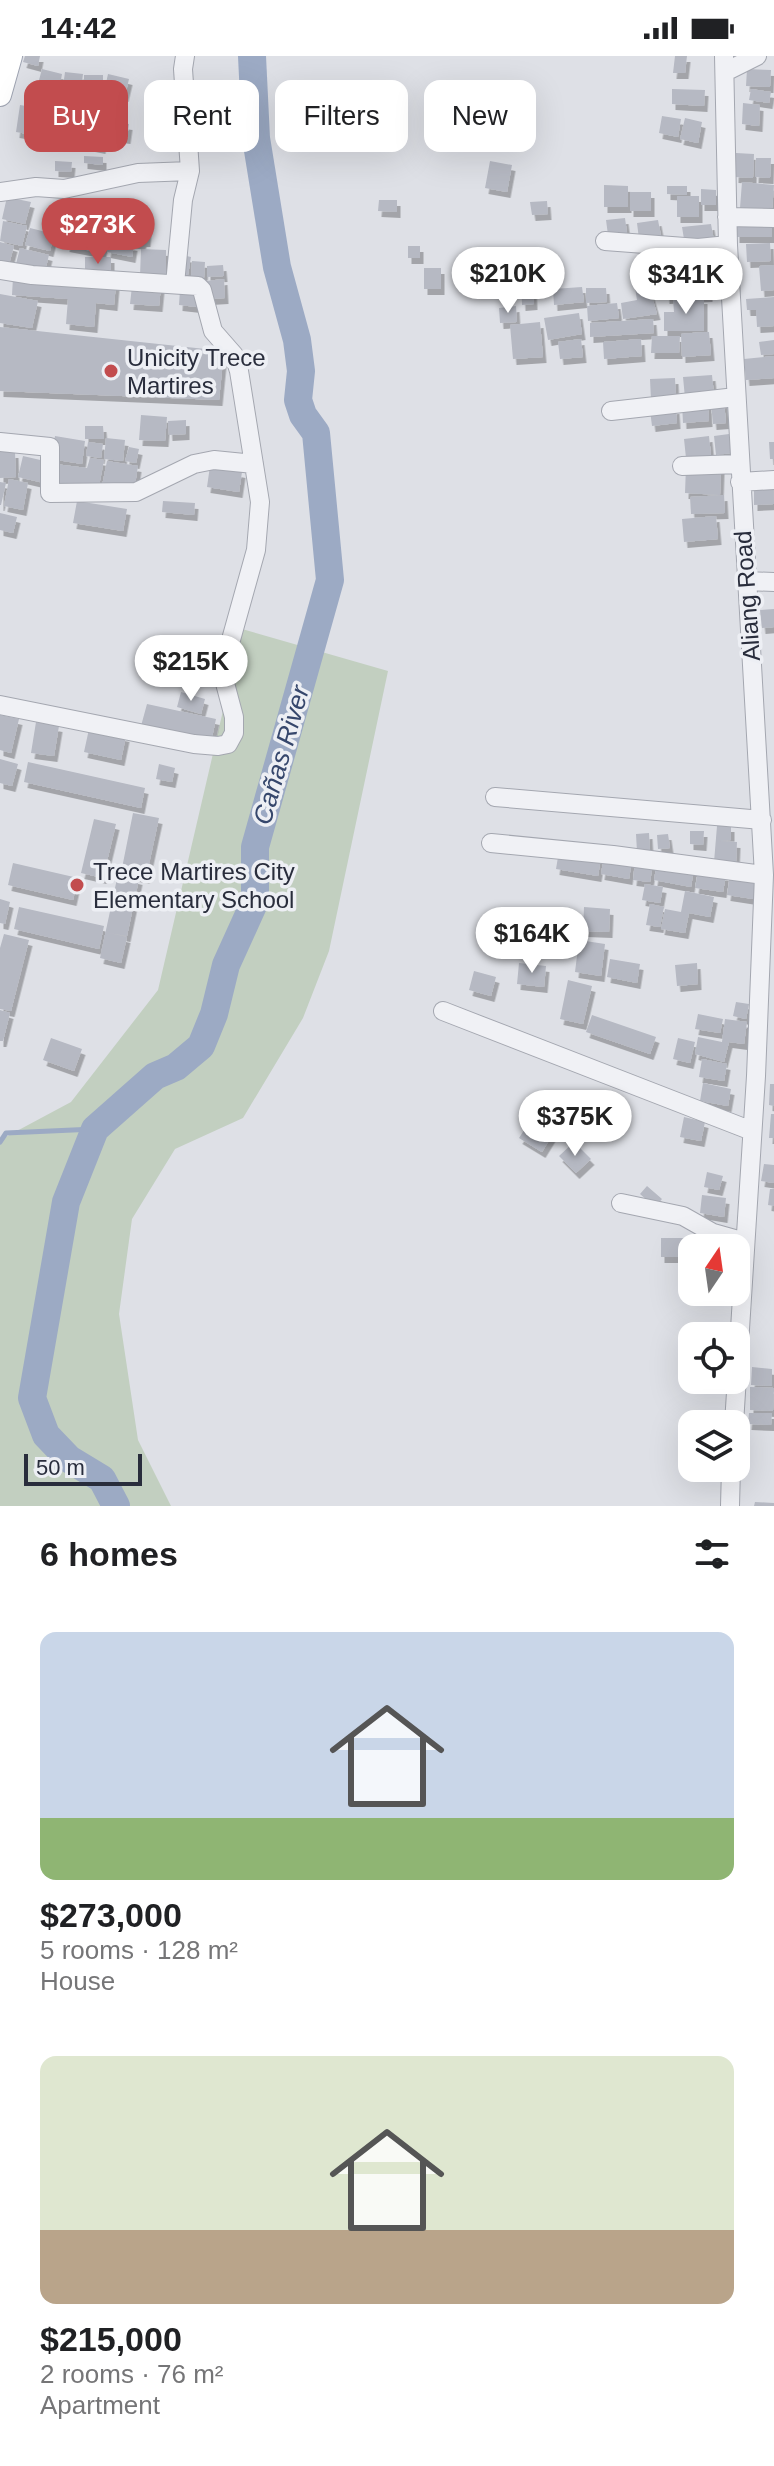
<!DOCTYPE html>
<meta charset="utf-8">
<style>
body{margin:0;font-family:Helvetica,sans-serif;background:#f6f6f6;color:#202124;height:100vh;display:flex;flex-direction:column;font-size:30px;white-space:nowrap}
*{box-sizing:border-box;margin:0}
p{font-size:26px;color:#757577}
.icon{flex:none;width:44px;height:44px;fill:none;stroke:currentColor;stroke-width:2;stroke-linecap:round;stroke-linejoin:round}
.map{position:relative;height:1450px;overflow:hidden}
.panel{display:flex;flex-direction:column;background:#fff;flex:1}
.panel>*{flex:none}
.banner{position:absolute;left:24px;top:24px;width:726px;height:72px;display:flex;gap:16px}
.needle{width:52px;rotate:13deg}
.tools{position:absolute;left:678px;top:1178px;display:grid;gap:16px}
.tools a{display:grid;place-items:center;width:72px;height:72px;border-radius:16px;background:#fff;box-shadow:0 8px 32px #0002;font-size:40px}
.scale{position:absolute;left:24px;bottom:20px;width:118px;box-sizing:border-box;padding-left:8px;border:4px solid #292d3c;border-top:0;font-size:22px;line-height:28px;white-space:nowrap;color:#292d3c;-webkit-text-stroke:6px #edeff4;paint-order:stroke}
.price{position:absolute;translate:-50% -68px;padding:0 18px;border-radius:28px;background:#fff;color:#222;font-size:26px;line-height:52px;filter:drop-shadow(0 2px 4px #0008)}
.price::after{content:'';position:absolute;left:50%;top:48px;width:24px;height:18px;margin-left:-12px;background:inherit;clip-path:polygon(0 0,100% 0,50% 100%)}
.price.selected{background:#c24c4e;color:#fff}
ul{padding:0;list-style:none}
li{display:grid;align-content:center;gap:16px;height:424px;padding:0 40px}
li span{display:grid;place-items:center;height:248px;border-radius:16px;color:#555}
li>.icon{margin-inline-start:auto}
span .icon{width:144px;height:144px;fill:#fffc;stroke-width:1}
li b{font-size:34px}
h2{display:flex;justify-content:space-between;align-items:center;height:96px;padding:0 40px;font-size:34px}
.pill{padding:0 28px;border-radius:16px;background:#fff;box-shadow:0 8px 32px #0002;font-size:28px;line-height:72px}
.pill.selected{background:#c24c4e;color:#fff}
.status{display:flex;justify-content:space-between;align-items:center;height:56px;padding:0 40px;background:#fff;direction:ltr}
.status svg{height:22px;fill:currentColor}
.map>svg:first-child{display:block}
.green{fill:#c2cfc0}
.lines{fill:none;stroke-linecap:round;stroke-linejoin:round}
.stream{stroke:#9caac4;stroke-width:5}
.river{stroke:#9caac4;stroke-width:28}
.building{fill:#b6b9c3;filter:url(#shadow)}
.minor-casing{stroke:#a4a7b0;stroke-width:20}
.major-casing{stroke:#9ea3b1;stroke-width:24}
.minor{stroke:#f0f1f5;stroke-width:18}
.major{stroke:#fff;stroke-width:22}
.poi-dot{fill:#c24c4e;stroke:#edeff4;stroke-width:3}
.labels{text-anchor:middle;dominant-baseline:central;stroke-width:7;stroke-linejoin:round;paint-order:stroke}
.poi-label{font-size:24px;fill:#292d3c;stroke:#edeff4;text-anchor:start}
.street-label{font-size:24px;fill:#292d3c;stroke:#edeff4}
.water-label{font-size:26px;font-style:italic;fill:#36476c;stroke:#edeff4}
</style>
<div class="status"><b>14:42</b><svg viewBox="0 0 49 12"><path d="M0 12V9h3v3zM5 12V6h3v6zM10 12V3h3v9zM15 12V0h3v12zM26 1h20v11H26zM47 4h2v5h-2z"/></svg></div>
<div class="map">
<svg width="774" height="1450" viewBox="0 0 774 1450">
<defs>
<filter id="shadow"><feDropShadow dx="3.5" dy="6" stdDeviation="0" flood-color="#0004"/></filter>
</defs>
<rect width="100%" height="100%" fill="#dee0e6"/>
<path class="green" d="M242,573L388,615L329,895L303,962L243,1062L175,1093L132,1163L119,1258L138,1384L171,1450H0V1084L71,1046L158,934Z"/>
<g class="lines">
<path class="stream" d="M0,1086L6,1077L95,1073"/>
<path class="river" d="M116,1450L102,1423L69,1403L46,1379L32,1342L66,1146L95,1073L155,1020L176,1011L201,990L214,958L226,909L255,845V791L330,524L316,377L303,359L298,344L301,315L297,284L277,211L256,82L252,0"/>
</g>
<path class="building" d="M25,0H40L38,10L23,6Z
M675,0H687L685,17H673Z
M42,13L62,18L60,29L39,24Z
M747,13L771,14L770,31L746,30Z
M65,16L83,18L81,33L63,31Z
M108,18L129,23L125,40L104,36Z
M84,19H103V34H84Z
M33,27L57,30L55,49L30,45Z
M59,32L90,38L86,56L56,50Z
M672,33L705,34L704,50L672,48Z
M751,33L771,36L769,47L749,44Z
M743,47L760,49L759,70L742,68Z
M20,49L50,54L45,81L16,76Z
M54,51L68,54L65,72L50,70Z
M76,57L107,63L102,92L71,86Z
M662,60L681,63L678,81L659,77Z
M685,62L702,66L698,87L680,83Z
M113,66L129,68L127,82L111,80Z
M736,97L754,98L753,122L735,121Z
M84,100L103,101V109L84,107Z
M756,102H771L770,122L755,121Z
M55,105L72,106L71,116L55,115Z
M490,105L512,109L507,136L485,132Z
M742,126L774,129L772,155L740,152Z
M604,129L628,130V151H604Z
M667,130H687V139L667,138Z
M701,133L716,134V149H701Z
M630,136H651V155H630Z
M677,140H699V161H677Z
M7,141L31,146L25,168L2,163Z
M379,144H397V156L378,155Z
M547,145L548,158L532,159L530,146Z
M625,162L627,177L608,179L606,164Z
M736,163H772V181H736Z
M658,164L661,180L639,183L637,167Z
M3,165L27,170L22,190L0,185Z
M711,168L714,185L685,189L682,171Z
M124,169L148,172L147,185H143L142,188L122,185Z
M30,172L54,178L50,195L25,189Z
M69,176L106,184L102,197L66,190Z
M109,185L134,189L132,201L107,196Z
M0,186L14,190L8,212H0Z
M770,187L771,205L747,206L746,188Z
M408,190H420V202H408Z
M20,192L49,199L44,219L15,212Z
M141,193L166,194V222L140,220Z
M709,193L711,215L684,218L682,196Z
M182,199L191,201L188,219L179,218Z
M85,201H111V219L85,220Z
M192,205L205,206L204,222L191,221Z
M223,209L224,220L207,221V210Z
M774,209V234L761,235L759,210Z
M424,212H441V233H424Z
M709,218V240L666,242L665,220Z
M13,221L116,228L114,249L96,247L94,271L66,268L68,243L12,239Z
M224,223L225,242L208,243L206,225Z
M521,228H533L534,248L522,249Z
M132,230H161L159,250L130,248Z
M649,230L657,258L623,263L621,247L637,244L635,232Z
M582,231L584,246L554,249L553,233Z
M586,232H606L607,246L586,247Z
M180,234L198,235L197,251L179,249Z
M0,238L38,245L32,272L0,267Z
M774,241V270L757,271L756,254H747L746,243Z
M704,242V275H664V256H674L673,243Z
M617,247L619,262L588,265L587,250Z
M516,250L517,266L500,267L499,252Z
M579,257L582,278L548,284L544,262Z
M653,263L654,277L590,281V267Z
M540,266L543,301L513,303L510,269Z
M0,271L224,295L219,344L0,335Z
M703,276H709L711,299L682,301L681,278Z
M652,280H680L679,297H651Z
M581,283L583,301L560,303L558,286Z
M641,283L642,300L604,303L603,286Z
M774,284V298L761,299L759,286Z
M774,300V322L746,324L744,303Z
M712,319L714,339L685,342L683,321Z
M675,322L676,343L651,344L650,323Z
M708,345L709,365L683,367L682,348Z
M724,346L726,367L713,368L711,347Z
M676,352L677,367L652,370L650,354Z
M141,359L167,361L165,385L139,384Z
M186,364V378L169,379L168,365Z
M85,370H103L104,383H85Z
M729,378L732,397L716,399L714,380Z
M55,380L85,385L82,408L51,403Z
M709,380L711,400L686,402L684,383Z
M106,382L125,384L123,405L104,403Z
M88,386L103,388L101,402L86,400Z
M769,386H774V403H770Z
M129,391L139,393L136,407L125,405Z
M0,396H15L16,421L0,422Z
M23,400L49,406L44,427L18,421Z
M90,402L104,404L98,435L52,431L55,408L87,412Z
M107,405L138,410L134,435L102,430Z
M210,410L242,416L239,436L207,431Z
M686,410L721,412L720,439L685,437Z
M9,423L28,427L23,454L4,450Z
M0,426L6,427L1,449H0Z
M754,426H773L774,448L754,449Z
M724,439L725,457L691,458L690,441Z
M77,445L127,453L123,475L73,467Z
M163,445L195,447L194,459L162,456Z
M0,457L17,461L13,477L0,474Z
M716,460L718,483L684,486L682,463Z
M774,553V571L762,572L760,554Z
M181,636L205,643L201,658L177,651Z
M147,648L216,663L211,686L141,670Z
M0,659L19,663L11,697L0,694Z
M36,666L59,670L54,700L31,697Z
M89,673L126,680L121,704L84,696Z
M0,703L18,708L12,730L0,727Z
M28,706L145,732L141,752L24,726Z
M159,708L175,712L172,726L156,723Z
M133,757L159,762L146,822L121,817Z
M94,763L116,768L103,822L81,817Z
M717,770H731V784L720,785L737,786L736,807L714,806Z
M690,775H704L703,789L690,788Z
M649,777L650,795L637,796L636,778Z
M668,778L670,792L658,793L657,779Z
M559,795L601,802L598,820L556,813Z
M604,800L632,804L629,823L601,818Z
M635,805L653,808L650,826L633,824Z
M657,806L694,813L691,831L654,824Z
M13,807L78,822L73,844L8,829Z
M698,815L726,819L723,836L695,832Z
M118,818L139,823L127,880L109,877L127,881L121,907L100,902Z
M730,818L756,822L753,843L727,839Z
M645,828L663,831L660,847L642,844Z
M685,835L714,841L710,861L689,857L685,877L661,873L665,853L681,856Z
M0,843L10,846L5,868L0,867Z
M650,848L664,851L660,871L646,869Z
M19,851L104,870L99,893L14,873Z
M584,851L610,853L609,876L583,875Z
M486,873L496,879L492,885L482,879Z
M4,878L29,884L11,955L0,953V892Z
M579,884L605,888L601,920L575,916Z
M610,903L640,908L637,927L607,921Z
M519,907L546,910L544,931L517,928Z
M697,907L698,928L677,930L675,909Z
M474,915L496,921L491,940L469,934Z
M568,924L592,930L583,968L560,963Z
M736,946L749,948L746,963L733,960Z
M0,954L10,957L3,985H0Z
M698,958L723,963L720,977L695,973Z
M592,959L656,981L650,998L586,976Z
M725,963L747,966L744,988L729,986L724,1006L695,998L698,981L722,986Z
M51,982L82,993L74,1015L43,1004Z
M678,982L695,986L690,1007L673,1003Z
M702,1003L727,1008L724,1025L699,1021Z
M703,1027L731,1033L728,1050L700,1045Z
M770,1028H774V1050L769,1049Z
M572,1048L594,1054L587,1074L566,1067Z
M771,1058H774V1082H769Z
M684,1061L705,1066L701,1085L680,1081Z
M530,1065L553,1078L542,1096L519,1082Z
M574,1086L591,1103L576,1117L559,1100Z
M764,1108L774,1109V1127L761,1125Z
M707,1116L723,1120L719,1134L704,1131Z
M647,1130L662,1143L655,1151L640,1138Z
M770,1133H774V1150L768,1149Z
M702,1139L726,1142L724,1161L700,1157Z
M661,1182H688V1201H661Z
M692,1188H730V1192H692Z
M752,1311L772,1313V1330L751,1329Z
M750,1331L774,1332L773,1355L750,1354Z
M749,1357H772L771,1369L748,1368Z
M755,1446L774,1447V1450H754Z"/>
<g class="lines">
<g class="minor-casing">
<path id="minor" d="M724,0L728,189L764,819L756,1020L734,1368
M725,16L757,0
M0,136L36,131L64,133L138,117L190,115L183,13L185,0
M727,161L774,162
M605,185L698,192L728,189
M0,214L32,219L198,230L202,234L213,275L234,299L239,315L260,446L256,494L222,616L234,661V677L228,688L218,690L194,688L0,649
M175,228L183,144L190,115
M611,355L736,341
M0,386L50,391V437L136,436L194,408L214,404L254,408
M682,410L740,408
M740,426L774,424
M746,525L774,526
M495,741L762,764
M491,787L613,799L764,819
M443,955L752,1075
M621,1147L683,1160L713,1177L745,1186
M730,1450L731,1412"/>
</g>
<g class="major-casing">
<path id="major" d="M0,39L11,0"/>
</g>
<use href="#minor" class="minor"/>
<use href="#major" class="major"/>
</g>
<g class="poi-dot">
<circle cx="111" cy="315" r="8"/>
<circle cx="77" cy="829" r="8"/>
</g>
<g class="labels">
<g class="poi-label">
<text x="127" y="301">Unicity Trece<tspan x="127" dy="28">Martires</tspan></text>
<text x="93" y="815">Trece Martires City<tspan x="93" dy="28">Elementary School</tspan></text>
</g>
<g class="street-label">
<text transform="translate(747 540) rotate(-94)">Aliang Road</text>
</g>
<g class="water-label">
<text transform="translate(281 699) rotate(-74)">Cañas River</text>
</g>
</g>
</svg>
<div class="tools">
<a><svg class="needle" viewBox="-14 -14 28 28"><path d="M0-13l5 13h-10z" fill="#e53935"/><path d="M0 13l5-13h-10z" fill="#757577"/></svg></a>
<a><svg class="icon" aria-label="locate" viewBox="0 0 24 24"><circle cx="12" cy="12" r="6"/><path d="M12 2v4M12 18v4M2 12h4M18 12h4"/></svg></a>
<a><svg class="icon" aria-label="layers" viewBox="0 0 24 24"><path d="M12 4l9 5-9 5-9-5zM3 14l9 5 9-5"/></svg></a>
</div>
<div class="scale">50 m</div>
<b class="price selected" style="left:98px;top:210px">$273K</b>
<b class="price" style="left:508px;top:259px">$210K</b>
<b class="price" style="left:686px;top:260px">$341K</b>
<b class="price" style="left:191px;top:647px">$215K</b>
<b class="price" style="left:532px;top:919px">$164K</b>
<b class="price" style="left:575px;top:1102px">$375K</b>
<div class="banner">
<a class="pill selected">Buy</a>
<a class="pill">Rent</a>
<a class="pill">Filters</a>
<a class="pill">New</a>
</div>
</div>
<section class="panel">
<h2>6 homes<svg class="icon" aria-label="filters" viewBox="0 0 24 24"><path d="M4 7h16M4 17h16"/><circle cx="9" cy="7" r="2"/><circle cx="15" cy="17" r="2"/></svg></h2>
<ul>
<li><span style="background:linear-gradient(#c9d6e8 75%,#8fb573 0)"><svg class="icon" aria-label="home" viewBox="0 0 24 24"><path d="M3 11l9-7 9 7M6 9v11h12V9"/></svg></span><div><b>$273,000</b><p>5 rooms · 128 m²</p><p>House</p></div></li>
<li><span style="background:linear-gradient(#dfe7d0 70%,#b9a48a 0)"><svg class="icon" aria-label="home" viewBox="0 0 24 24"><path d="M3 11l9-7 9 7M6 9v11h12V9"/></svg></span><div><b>$215,000</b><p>2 rooms · 76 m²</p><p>Apartment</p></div></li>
</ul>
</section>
